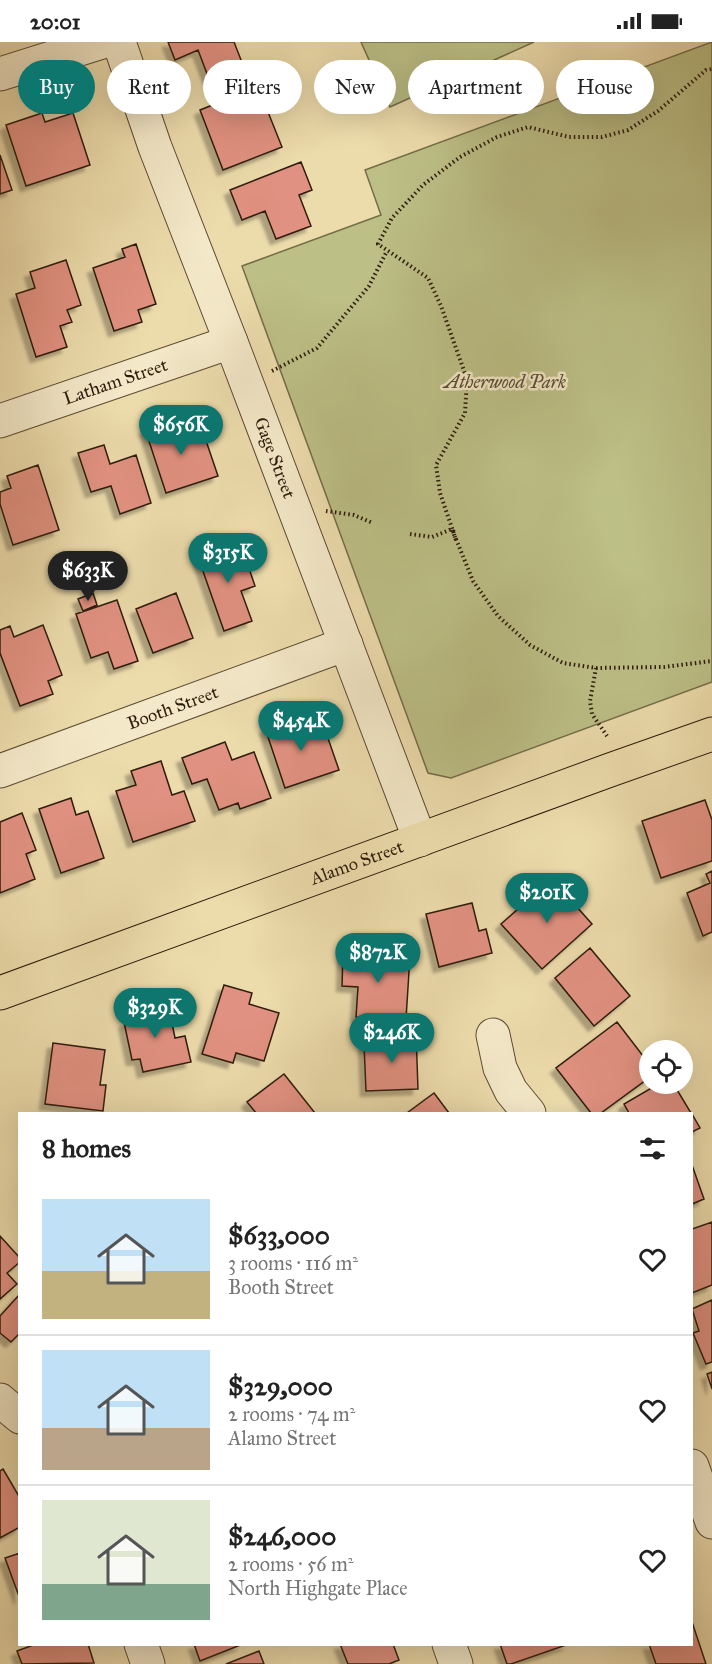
<!DOCTYPE html>
<meta charset="utf-8">
<style>
body{margin:0;font-family:"IM FELL Great Primer",serif;background:#f2f2f2;color:#222;height:100vh;display:flex;flex-direction:column;font-size:22px;white-space:nowrap}
*{box-sizing:border-box;margin:0}
p{font-size:20px;color:#767676}
.icon{flex:none;width:33px;height:33px;fill:none;stroke:currentColor;stroke-width:2;stroke-linecap:round;stroke-linejoin:round}
.map{position:relative;flex:1;overflow:hidden}
.sheet{position:absolute;left:18px;top:1070px;width:675px;height:534px;display:flex;flex-direction:column;background:#fff;border-radius:0px;box-shadow:0 6px 24px #0002}
.sheet>*{flex:none}
.banner{position:absolute;left:18px;top:18px;width:676px;height:54px;display:flex;gap:12px}
.buttons{position:absolute;left:639px;top:998px;display:grid;gap:12px}
.buttons a{display:grid;place-items:center;width:54px;height:54px;border-radius:50%;background:#fff;box-shadow:0 6px 24px #0002;font-size:30px}
.price{position:absolute;translate:-50% -51px;padding:0 14px;border-radius:21px;background:#0f766e;color:#fff;font-size:20px;line-height:39px;filter:drop-shadow(0 2px 3px #0008)}
.price::after{content:'';position:absolute;left:50%;top:36px;width:18px;height:14px;margin-left:-9px;background:inherit;clip-path:polygon(0 0,100% 0,50% 100%)}
.price.selected{background:#222;color:#fff}
ul{padding:0;list-style:none}
li{display:flex;align-items:center;gap:18px;height:150px;padding:0 24px}
li+li{border-top:2px solid #e0e0e0}
li span{display:grid;place-items:center;flex:none;width:168px;height:120px;border-radius:0px;color:#555}
li>.icon{margin-inline-start:auto}
span .icon{width:72px;height:72px;fill:#fffc;stroke-width:1}
li b{font-size:26px}
h2{display:flex;justify-content:space-between;align-items:center;height:72px;padding:0 24px;font-size:26px}
.pill{padding:0 21px;border-radius:27px;background:#fff;box-shadow:0 6px 24px #0002;font-size:21px;line-height:54px}
.pill.selected{background:#0f766e;color:#fff}
.status{display:flex;justify-content:space-between;align-items:center;height:42px;padding:0 30px;background:#fff;direction:ltr}
.status svg{height:16px;fill:currentColor}
.map>svg:first-child{display:block}
.green{fill:#bcbf86;stroke:#746d48;stroke-width:1.5}
.building{fill:#e19181;stroke:#2d1b0b;stroke-width:1.5;filter:url(#shadow)}
.lines{fill:none;stroke-linecap:round;stroke-linejoin:round}
.minor-casing{stroke:#5d4b33;stroke-width:35}
.major-casing{stroke:#2d1b0b;stroke-width:35}
.path{stroke:#2d1b0b;stroke-width:4;stroke-dasharray:1.5 3;stroke-linecap:butt}
.minor{stroke:#f3e8c8;stroke-width:33}
.major{stroke:#ecdbab;stroke-width:33}
.labels{text-anchor:middle;dominant-baseline:central;stroke-width:5;stroke-linejoin:round;paint-order:stroke}
.street-label{font-size:18px;fill:#2d1b0b;stroke:#f3e8c8}
.park-label{font-size:18px;font-style:italic;fill:#584c30;stroke:#f3e8c8}
</style>
<div class="status"><b>20:01</b><svg viewBox="0 0 49 12"><path d="M0 12V9h3v3zM5 12V6h3v6zM10 12V3h3v9zM15 12V0h3v12zM26 1h20v11H26zM47 4h2v5h-2z"/></svg></div>
<div class="map">
<svg width="712" height="1622" viewBox="0 0 712 1622">
<defs>
<filter id="shadow"><feDropShadow dx="-5.5" dy="5.5" stdDeviation="1.5" flood-color="#0004"/></filter>
</defs>
<rect width="100%" height="100%" fill="#ecdbab"/>
<filter id="stains"><feTurbulence type="fractalNoise" baseFrequency=".00333" numOctaves="4"/><feColorMatrix values="0 0 0 0 .2 0 0 0 0 .09 0 0 0 0 .02 0 0 0 .5 -.17"/></filter>
<radialGradient id="worn" r=".72"><stop offset=".6" stop-color="#630" stop-opacity="0"/><stop offset="1" stop-color="#630" stop-opacity=".3"/></radialGradient>
<path class="green" d="M361,0H534L390,65Z
M712,0V640L451,736L428,731L242,224L381,173L365,128Z"/>
<path class="building" d="M168,0H234L243,23L209,37L198,8L175,18Z
M258,45L282,105L223,128L200,68Z
M42,71L45,80L73,71L90,123L26,144L6,83Z
M0,113L12,148L0,152Z
M301,120L312,148L299,153L311,184L276,197L265,169L242,178L230,148Z
M136,202L156,262L138,268L142,280L114,289L93,226L125,215L122,207Z
M66,218L81,263L67,268L72,280L60,284L67,305L36,315L16,252L35,246L30,230Z
M170,378L175,393L201,384L218,434L166,451L145,387Z
M104,403L110,422L136,413L151,461L120,472L111,444L91,450L78,411Z
M38,423L59,488L13,503L0,462V450L11,446L7,434Z
M240,500L255,544L241,549L252,579L224,589L198,515Z
M93,551L97,563L83,569L78,557Z
M176,551L193,596L153,611L136,567Z
M117,558L138,619L114,627L108,610L91,616L76,572Z
M43,583L62,633L48,639L53,652L20,664L0,611V588L10,584L14,595Z
M293,676L297,687L322,679L339,728L285,746L265,686Z
M225,700L232,718L254,710L271,756L240,767L238,761L219,768L207,737L192,742L182,716Z
M161,719L172,753L184,749L195,779L133,800L116,749L136,743L131,729Z
M71,756L76,773L88,769L104,816L61,831L39,767Z
M705,758L712,778V819L661,836L642,779Z
M22,771L36,808L26,812L35,837L0,851V780Z
M712,829V890L703,894L687,851L710,841L706,832Z
M552,837L592,882L542,927L501,882Z
M472,861L479,889L486,887L492,911L439,925L426,872Z
M590,906L630,954L594,984L555,936Z
M343,910L410,914L406,977L356,975L358,945L342,944Z
M224,943L252,951L249,962L279,971L264,1019L236,1011L233,1021L202,1012Z
M160,959L163,973L170,971L175,996L185,994L191,1020L143,1030L140,1017L132,1018L124,980L137,978L134,964Z
M617,980L650,1023V1035L601,1071H591L556,1026Z
M416,991L418,1047L366,1049L364,1002H387V992Z
M53,1001L105,1008L100,1043H106L103,1069L45,1062Z
M284,1032L315,1071H256L247,1060Z
M660,1041H673L691,1071H629L624,1062Z
M434,1051L449,1071H407Z
M692,1072L700,1086L692,1090Z
M692,1123L704,1157L692,1162Z
M712,1180V1243L692,1251V1187Z
M0,1194L20,1216V1220L7,1231L17,1242L0,1257Z
M20,1252V1291L11,1300L0,1291V1274Z
M712,1258V1320L706,1322L693,1291L699,1289L692,1267Z
M712,1330V1347L707,1332Z
M3,1427L20,1456V1485L0,1496V1429Z
M20,1511V1557L5,1516Z
M692,1580L706,1622H656L649,1602H692Z
M36,1602H88L94,1621L22,1622L17,1609Z
M194,1602H243L200,1619Z
M340,1602H393L399,1618L389,1622H348Z
M500,1602H569L511,1622H507Z
M259,1609L264,1622H226Z"/>
<g class="lines">
<g class="minor-casing">
<g id="minor">
<path id="s1" d="M119,0L155,105L231,300L420,798"/>
<path d="M0,32L102,0"/>
<path id="s2" d="M0,379L231,300"/>
<path id="s3" d="M0,729L346,602"/>
<path d="M493,993L500,1026L511,1049L529,1071"/>
<path d="M0,1358L20,1375"/>
<path d="M692,1424L712,1480"/>
<path d="M141,1602L148,1622"/>
<path d="M449,1602L456,1622"/>
</g>
</g>
<g class="major-casing">
<g id="major">
<path id="s4" d="M0,951L610,728L712,692"/>
</g>
</g>
<path class="path" d="M272,329L317,306L369,244L387,209
M326,469L354,473L373,481
M454,490L452,487L456,498L440,451L436,423L465,371L467,337L441,264L428,236L378,202L392,176L423,143L460,115L497,95L528,85L569,95H602L628,88L658,69L706,28L712,27
M410,492L432,495L452,487
M456,497L473,539L498,574L530,603L563,621L596,626L664,625L712,619
M596,626L590,659L592,672L607,694"/>
<use href="#minor" class="minor"/>
<use href="#major" class="major"/>
</g>
<g class="labels">
<g class="street-label">
<text stroke="none"><textPath href="#s2" startOffset="122">Latham Street</textPath></text>
<text stroke="none"><textPath href="#s1" startOffset="444">Gage Street</textPath></text>
<text stroke="none"><textPath href="#s3" startOffset="184">Booth Street</textPath></text>
<text stroke="none"><textPath href="#s4" startOffset="380">Alamo Street</textPath></text>
</g>
<g class="park-label">
<text x="505" y="340">Atherwood Park</text>
</g>
</g>
<rect width="100%" height="100%" filter="url(#stains)"/>
<rect width="100%" height="100%" fill="url(#worn)"/>
</svg>
<div class="buttons">
<a><svg class="icon" aria-label="locate" viewBox="0 0 24 24"><circle cx="12" cy="12" r="6"/><path d="M12 2v4M12 18v4M2 12h4M18 12h4"/></svg></a>
</div>
<b class="price" style="left:181px;top:414px">$656K</b>
<b class="price" style="left:228px;top:542px">$315K</b>
<b class="price selected" style="left:88px;top:560px">$633K</b>
<b class="price" style="left:301px;top:710px">$454K</b>
<b class="price" style="left:547px;top:882px">$201K</b>
<b class="price" style="left:378px;top:942px">$872K</b>
<b class="price" style="left:155px;top:997px">$329K</b>
<b class="price" style="left:392px;top:1022px">$246K</b>
<div class="banner">
<a class="pill selected">Buy</a>
<a class="pill">Rent</a>
<a class="pill">Filters</a>
<a class="pill">New</a>
<a class="pill">Apartment</a>
<a class="pill">House</a>
</div>
<section class="sheet">
<h2>8 homes<svg class="icon" aria-label="filters" viewBox="0 0 24 24"><path d="M4 7h16M4 17h16"/><circle cx="9" cy="7" r="2"/><circle cx="15" cy="17" r="2"/></svg></h2>
<ul>
<li><span style="background:linear-gradient(#bfe0f5 60%,#c2b280 0)"><svg class="icon" aria-label="home" viewBox="0 0 24 24"><path d="M3 11l9-7 9 7M6 9v11h12V9"/></svg></span><div><b>$633,000</b><p>3 rooms · 116 m²</p><p>Booth Street</p></div><svg class="icon" aria-label="heart" viewBox="0 0 24 24"><path d="M12 20l-8-8c-3-5 5-10 8-4 3-6 11-1 8 4z"/></svg></li>
<li><span style="background:linear-gradient(#bfe0f5 65%,#b9a48a 0)"><svg class="icon" aria-label="home" viewBox="0 0 24 24"><path d="M3 11l9-7 9 7M6 9v11h12V9"/></svg></span><div><b>$329,000</b><p>2 rooms · 74 m²</p><p>Alamo Street</p></div><svg class="icon" aria-label="heart" viewBox="0 0 24 24"><path d="M12 20l-8-8c-3-5 5-10 8-4 3-6 11-1 8 4z"/></svg></li>
<li><span style="background:linear-gradient(#dfe7d0 70%,#7fa58c 0)"><svg class="icon" aria-label="home" viewBox="0 0 24 24"><path d="M3 11l9-7 9 7M6 9v11h12V9"/></svg></span><div><b>$246,000</b><p>2 rooms · 56 m²</p><p>North Highgate Place</p></div><svg class="icon" aria-label="heart" viewBox="0 0 24 24"><path d="M12 20l-8-8c-3-5 5-10 8-4 3-6 11-1 8 4z"/></svg></li>
</ul>
</section>
</div>
